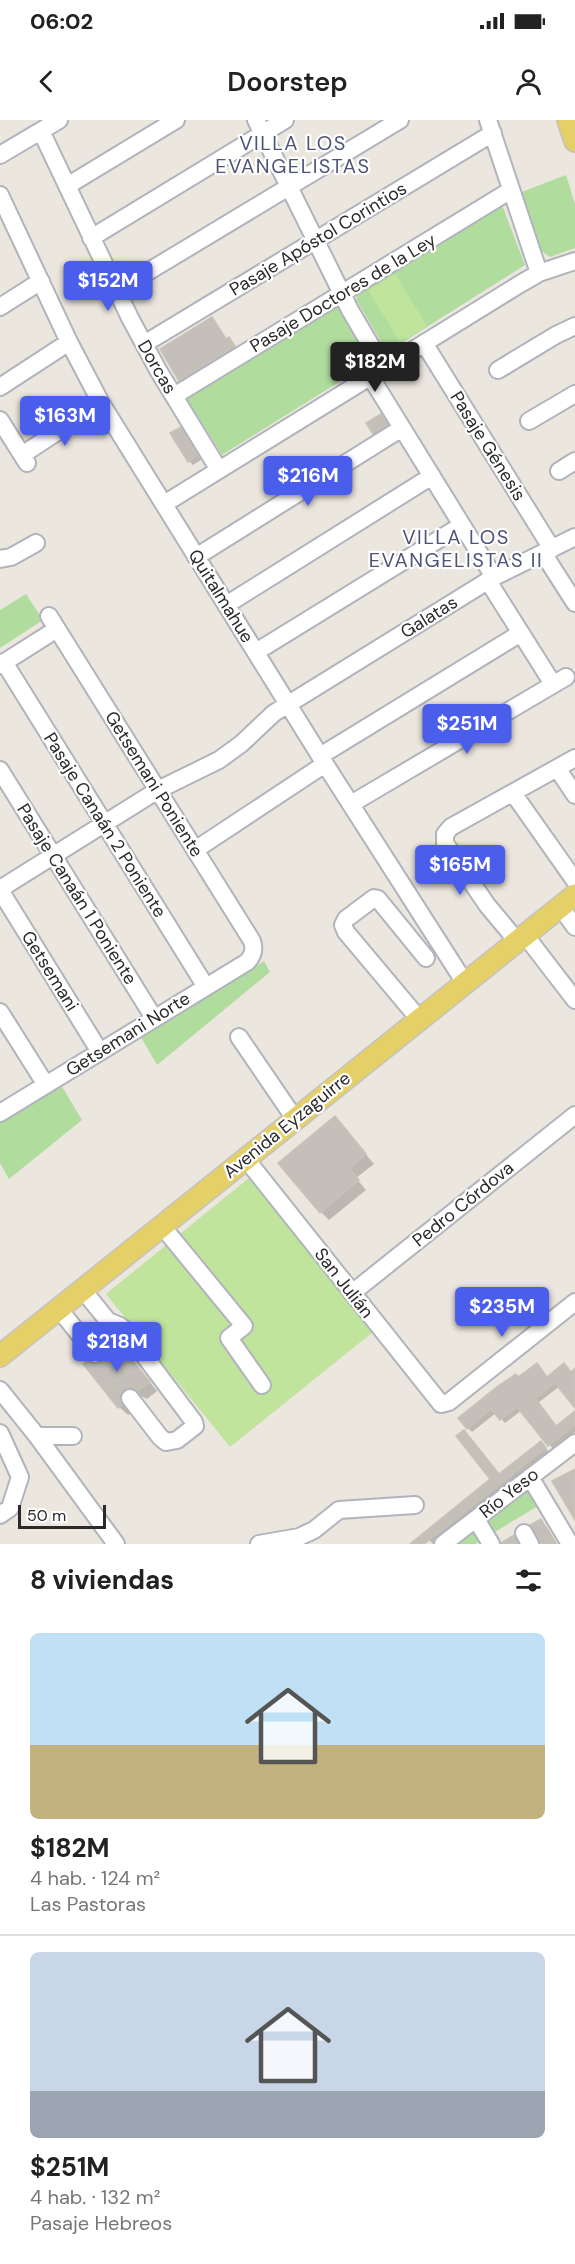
<!DOCTYPE html>
<html lang="es">
<meta charset="utf-8">
<style>
body{margin:0;font-family:"DM Sans",sans-serif;background:#f6f6f6;color:#222;height:100vh;display:flex;flex-direction:column;font-size:22px;white-space:nowrap}
*{box-sizing:border-box;margin:0}
p{font-size:20px;color:#767676}
.icon{flex:none;width:33px;height:33px;fill:none;stroke:currentColor;stroke-width:2;stroke-linecap:round;stroke-linejoin:round}
.map{position:relative;height:1424px;overflow:hidden}
.side{display:flex;flex-direction:column;background:#fff;flex:1}
.side>*{flex:none}
.scale{position:absolute;left:18px;bottom:15px;width:88px;box-sizing:border-box;padding-left:6px;border:3px solid #2a2a2a;border-top:0;font-size:16px;line-height:21px;white-space:nowrap;color:#2a2a2a;-webkit-text-stroke:4px #fff;paint-order:stroke}
.price{position:absolute;translate:-50% -51px;padding:0 14px;border-radius:6px;background:#4a5eeb;color:#fff;font-size:20px;line-height:39px;filter:drop-shadow(0 2px 3px #0008)}
.price::after{content:'';position:absolute;left:50%;top:36px;width:18px;height:14px;margin-left:-9px;background:inherit;clip-path:polygon(0 0,100% 0,50% 100%)}
.price.on{background:#222;color:#fff}
ul{padding:0;list-style:none}
li{display:grid;align-content:center;gap:12px;height:318px;padding:0 30px}
li+li{border-top:2px solid #e0e0e0}
li span{display:grid;place-items:center;height:186px;border-radius:9px;color:#555}
li>.icon{margin-inline-start:auto}
span .icon{width:108px;height:108px;fill:#fffc;stroke-width:1}
li b{font-size:26px}
h2{display:flex;justify-content:space-between;align-items:center;height:72px;padding:0 30px;font-size:26px}
.status{display:flex;justify-content:space-between;align-items:center;height:42px;padding:0 30px;background:#fff;direction:ltr}
.status svg{height:16px;fill:currentColor}
header{display:flex;justify-content:space-between;align-items:center;height:78px;padding:0 30px;background:#fff;font-size:27px;font-weight:600}
.map>svg:first-child{display:block}
.green{fill:#b0dd9e}
.pitch{fill:#c0e49b}
.shadow{fill:#0003}
.building{fill:#c4c0b9;stroke:#c6c2b7;stroke-width:1.5}
.lines{fill:none;stroke-linecap:round;stroke-linejoin:round}
.minor-tunnel{stroke:#c4c0ba;stroke-width:16;stroke-dasharray:16 8;stroke-linecap:butt}
.minor-casing{stroke:#b1b3bd;stroke-width:20}
.major-casing{stroke:#c3c3c3;stroke-width:24}
.minor{stroke:#fff;stroke-width:16}
.major{stroke:#e5d068;stroke-width:21}
.labels{text-anchor:middle;dominant-baseline:central;stroke-width:4.5;stroke-linejoin:round;paint-order:stroke}
.street-label{font-size:18px;fill:#2a2a2a;stroke:#fff}
.neighbourhood-label{font-size:20px;letter-spacing:1.5px;fill:#4e5378;stroke:#fff}
</style>
<div class="status"><b>06:02</b><svg viewBox="0 0 49 12"><path d="M0 12V9h3v3zM5 12V6h3v6zM10 12V3h3v9zM15 12V0h3v12zM26 1h20v11H26zM47 4h2v5h-2z"/></svg></div>
<header><svg class="icon" aria-label="back" viewBox="0 0 24 24"><path d="M15 5l-7 7 7 7"/></svg>Doorstep<svg class="icon" aria-label="person" viewBox="0 0 24 24"><circle cx="12" cy="8" r="4"/><path d="M4 21q1-7 8-7t8 7"/></svg></header>
<div class="map">
<svg width="575" height="1424" viewBox="0 0 575 1424">
<rect width="100%" height="100%" fill="#ebe6de"/>
<path class="green" d="M566,55L575,84V128L550,137L540,130L519,73Z
M502,85L525,145L392,229H385L356,179L358,170Z
M337,186L369,238L368,244L222,335L185,276Z
M26,474L43,500L0,528V490Z
M264,841L270,852L157,945L141,917Z
M61,965L82,1000L9,1059L0,1043V999Z
M528,1368L538,1386L475,1424H454Z"/>
<path class="pitch" d="M395,154L427,206L400,222L368,170Z
M249,1058L373,1212L230,1327L106,1174Z"/>
<path class="shadow" d="M212,199L227,220L229,219L238,231L184,264L180,260Z
M381,296L391,309L378,317L374,313Z
M184,313L201,340L193,345L189,341Z
M343,1007L374,1044L356,1058L366,1070L329,1100L321,1092Z
M123,1229L157,1271L147,1279L139,1275L132,1278L127,1288L130,1294L128,1295L119,1287L96,1246Z
M575,1250V1285L560,1266L538,1283L557,1307L575,1293V1312L553,1329L522,1290L505,1303L496,1293L472,1312L468,1308L519,1259L548,1258L571,1253Z
M544,1327L549,1332L490,1380L488,1379L433,1424L429,1420L499,1356Z
M540,1401L547,1407L557,1424H542Z"/>
<path class="building" d="M212,197L226,219L229,217L235,226L179,261L160,229Z
M381,294L388,305L373,314L366,303Z
M181,307L198,335L188,342L170,313Z
M335,996L366,1034L349,1049L359,1060L320,1093L278,1043Z
M114,1218L150,1262L138,1271L129,1268L123,1270L120,1279L122,1285L118,1288L83,1244L87,1241L96,1244L102,1242L105,1233L103,1227Z
M537,1243L547,1257L564,1243L571,1252L575,1248V1288L555,1263L535,1278L556,1306L575,1291V1305L548,1326L517,1287L500,1300L491,1289L467,1309L458,1298L498,1266L516,1254L518,1257Z
M464,1310L499,1354L541,1321L546,1328L424,1424H410L490,1359L456,1316Z
M575,1349V1400L552,1361Z
M541,1399L555,1424H540L530,1405Z
M514,1415L518,1424H501V1423Z"/>
<g class="lines">
<path class="minor-tunnel" d="M95,1234L130,1278"/>
<g class="minor-casing">
<path id="minor" d="M256,0L350,190L384,248
M488,0L539,153
M41,11L130,198L158,250L219,350
M0,35L59,0
M67,66L176,0
M0,75L69,222L101,283L325,644L465,863
M91,118L285,0
M116,171L400,0
M0,187L41,161
M424,223L552,429
M144,224L493,13
M498,250L556,215L575,206
M370,256L494,457
M0,267L69,222
M174,276L511,70
M0,300L27,343
M529,301L575,274
M22,335L101,283
M559,351L575,341
M164,384L520,164L539,153L575,141
M543,433L575,483
M196,437L402,308
M0,439L11,437L36,423
M488,461L553,564
M226,485L432,356
M256,532L462,405
M4,542L206,867
M0,545L57,509
M320,636L521,513
M557,648L575,675
M0,650L154,898
M513,673L575,761
M351,684L566,557
M195,730L325,644
M0,769L158,670L219,640L241,624L274,593L494,457L575,417
M0,770L100,932
M560,786L575,807
M525,815L575,880
M517,821L487,785L445,723V714L451,707L575,638
M0,892L46,965
M419,899L346,812L343,805L346,799L374,778L378,779L426,838
M239,917L295,999
M0,993L247,842C253,836 255,830 252,821L49,496
M246,1039L441,1284L449,1282L575,1182
M162,1106L244,1206L229,1218L262,1265
M83,1170L108,1201L120,1206L125,1210L194,1302L195,1306L177,1320L166,1322L160,1317L130,1278
M352,1173L575,995
M59,1189L95,1234
M0,1270L37,1316H73
M0,1313L20,1357L10,1388L0,1395
M37,1316L116,1424
M530,1357L570,1424
M476,1399L491,1424
M524,1413L530,1424
M259,1424L299,1417L314,1410L339,1390L415,1385
M443,1424L575,1323"/>
</g>
<g class="major-casing">
<path id="major" d="M568,0L575,21
M0,1236L575,775"/>
</g>
<use href="#minor" class="minor"/>
<use href="#major" class="major"/>
</g>
<g class="labels">
<g class="street-label">
<text transform="translate(318 119) rotate(-31)">Pasaje Apóstol Corintios</text>
<text transform="translate(343 173) rotate(-31)">Pasaje Doctores de la Ley</text>
<text transform="translate(157 247) rotate(60)">Dorcas</text>
<text transform="translate(488 326) rotate(58)">Pasaje Génesis</text>
<text transform="translate(221 476) rotate(58)">Quitalmahue</text>
<text transform="translate(429 497) rotate(-32)">Galatas</text>
<text transform="translate(154 664) rotate(58)">Getsemani Poniente</text>
<text transform="translate(105 705) rotate(58)">Pasaje Canaán 2 Poniente</text>
<text transform="translate(77 774) rotate(58)">Pasaje Canaán 1 Poniente</text>
<text transform="translate(50 851) rotate(58)">Getsemani</text>
<text transform="translate(128 914) rotate(-32)">Getsemani Norte</text>
<text transform="translate(287 1005) rotate(-39)">Avenida Eyzaguirre</text>
<text transform="translate(463 1084) rotate(-39)">Pedro Córdova</text>
<text transform="translate(344 1163) rotate(52)">San Julián</text>
<text transform="translate(509 1373) rotate(-38)">Río Yeso</text>
</g>
<g class="neighbourhood-label">
<text x="293" y="23">VILLA LOS<tspan x="293" dy="23">EVANGELISTAS</tspan></text>
<text x="456" y="417">VILLA LOS<tspan x="456" dy="23">EVANGELISTAS II</tspan></text>
</g>
</g>
</svg>
<div class="scale">50 m</div>
<b class="price" style="left:108px;top:192px">$152M</b>
<b class="price on" style="left:375px;top:273px">$182M</b>
<b class="price" style="left:65px;top:327px">$163M</b>
<b class="price" style="left:308px;top:387px">$216M</b>
<b class="price" style="left:467px;top:635px">$251M</b>
<b class="price" style="left:460px;top:776px">$165M</b>
<b class="price" style="left:502px;top:1218px">$235M</b>
<b class="price" style="left:117px;top:1253px">$218M</b>
</div>
<section class="side">
<h2>8 viviendas<svg class="icon" aria-label="filters" viewBox="0 0 24 24"><path d="M4 7h16M4 17h16"/><circle cx="9" cy="7" r="2"/><circle cx="15" cy="17" r="2"/></svg></h2>
<ul>
<li><span style="background:linear-gradient(#bfe0f5 60%,#c2b280 0)"><svg class="icon" aria-label="home" viewBox="0 0 24 24"><path d="M3 11l9-7 9 7M6 9v11h12V9"/></svg></span><div><b>$182M</b><p>4 hab. · 124 m²</p><p>Las Pastoras</p></div></li>
<li><span style="background:linear-gradient(#c9d6e8 75%,#9aa5b1 0)"><svg class="icon" aria-label="home" viewBox="0 0 24 24"><path d="M3 11l9-7 9 7M6 9v11h12V9"/></svg></span><div><b>$251M</b><p>4 hab. · 132 m²</p><p>Pasaje Hebreos</p></div></li>
</ul>
</section>
